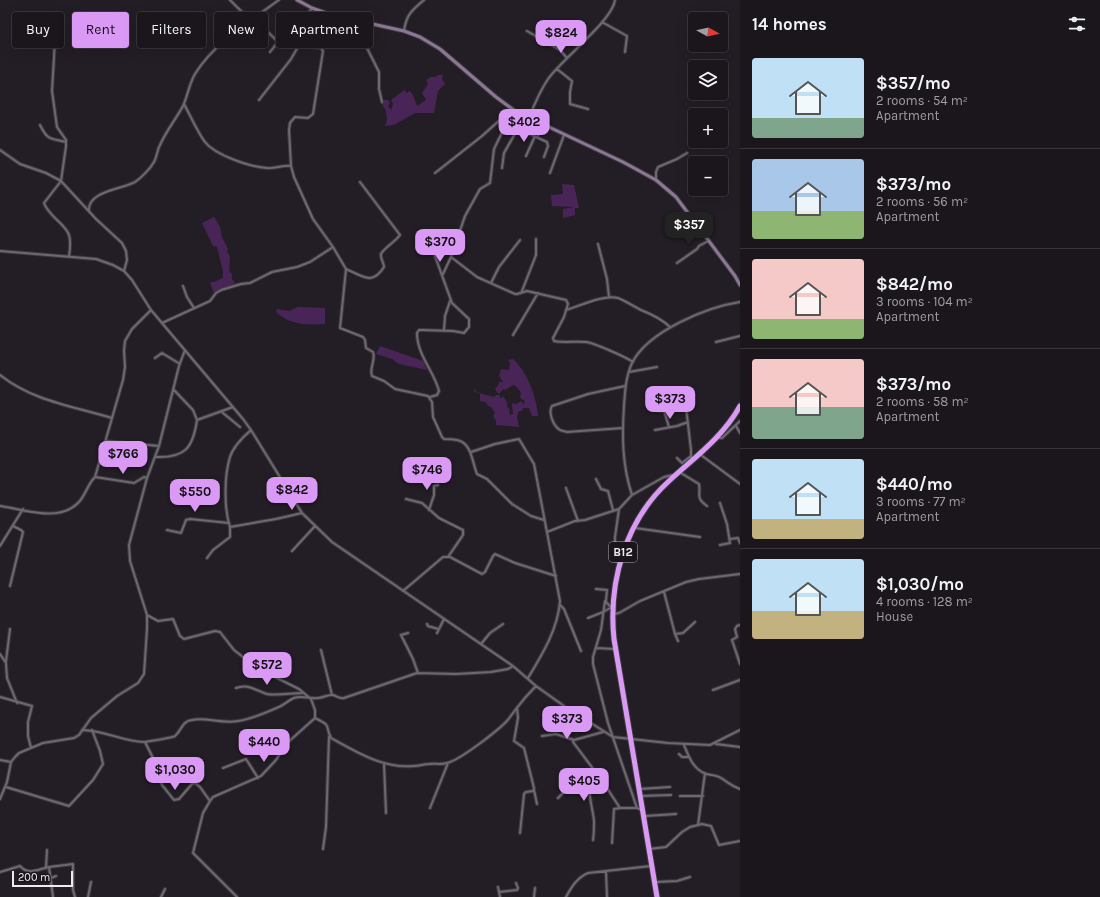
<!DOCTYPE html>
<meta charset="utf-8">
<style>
body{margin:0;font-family:Karla,sans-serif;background:#231f25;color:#f1f3f6;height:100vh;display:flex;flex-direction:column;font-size:15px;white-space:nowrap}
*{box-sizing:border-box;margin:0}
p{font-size:13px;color:#9f9fa3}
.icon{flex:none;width:22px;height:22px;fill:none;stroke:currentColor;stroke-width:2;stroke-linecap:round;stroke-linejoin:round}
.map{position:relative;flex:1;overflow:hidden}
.details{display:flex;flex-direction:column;background:#1a161c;width:360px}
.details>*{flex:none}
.banner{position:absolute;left:12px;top:12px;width:380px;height:36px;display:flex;gap:8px}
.needle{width:26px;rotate:98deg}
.buttons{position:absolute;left:688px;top:12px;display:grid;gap:8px}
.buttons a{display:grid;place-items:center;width:40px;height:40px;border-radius:4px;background:#1a161c;box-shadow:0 4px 16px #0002,0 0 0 1px #38353b;font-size:20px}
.scale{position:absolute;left:12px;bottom:10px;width:61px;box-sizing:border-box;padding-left:4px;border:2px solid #eeeaef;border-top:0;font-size:11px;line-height:14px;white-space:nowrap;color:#eeeaef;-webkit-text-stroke:3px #19151b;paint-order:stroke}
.price{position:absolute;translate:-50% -34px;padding:0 9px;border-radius:8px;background:#db99f6;color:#111;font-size:13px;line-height:26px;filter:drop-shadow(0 1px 2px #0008)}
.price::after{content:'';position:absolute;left:50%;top:24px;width:12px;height:9px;margin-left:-6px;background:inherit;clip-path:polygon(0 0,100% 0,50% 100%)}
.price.selected{background:#222;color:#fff}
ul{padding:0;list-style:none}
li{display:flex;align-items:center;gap:12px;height:100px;padding:0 12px}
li+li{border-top:1px solid #38353b}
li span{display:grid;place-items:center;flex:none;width:112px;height:80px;border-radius:4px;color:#555}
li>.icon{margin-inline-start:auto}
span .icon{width:48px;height:48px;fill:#fffc;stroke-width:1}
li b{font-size:17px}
h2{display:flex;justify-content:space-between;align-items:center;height:48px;padding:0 12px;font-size:17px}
.pill{padding:0 14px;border-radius:4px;background:#1a161c;box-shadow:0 4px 16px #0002,0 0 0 1px #38353b;font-size:14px;line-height:36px}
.pill.selected{background:#db99f6;color:#111}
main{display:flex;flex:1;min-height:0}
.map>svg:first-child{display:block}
.green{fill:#482556}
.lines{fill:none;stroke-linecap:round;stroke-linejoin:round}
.street-casing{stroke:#3e3a40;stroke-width:4}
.secondary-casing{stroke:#3e3a40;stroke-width:5}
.highway-casing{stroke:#3e3a40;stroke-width:7}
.street{stroke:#6d6870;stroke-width:2}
.secondary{stroke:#8d7797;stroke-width:3}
.highway{stroke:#d99af3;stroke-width:5}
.labels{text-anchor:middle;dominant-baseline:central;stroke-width:3;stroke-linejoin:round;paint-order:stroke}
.shield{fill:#19151b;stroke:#aeaaaf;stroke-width:1}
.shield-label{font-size:12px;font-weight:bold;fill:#eeeaef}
</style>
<main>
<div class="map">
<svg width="740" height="897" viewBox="0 0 740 897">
<rect width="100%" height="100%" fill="#231e25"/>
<path class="green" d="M438,75H443L442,79L445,84L438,91L434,113H415L394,125L385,126L387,120L386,111L382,104L384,100H388L390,103L388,106L391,110L393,104L391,100L406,89L405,91L406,93L410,91L413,95L417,106L426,100L422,93L428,84L426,80L431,77H435Z
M562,184L574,185L579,208H575V215L563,218V209L574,207L552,206L551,195L563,194Z
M214,217L220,227L222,237L228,249L227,252L230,256L229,271L232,274V279L235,283L214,294L210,282H214L223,278V271L217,247L213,246L202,223Z
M298,307L325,308V324C307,325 290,325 276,312L277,309L289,311Z
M380,346L423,361L427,370L399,364L392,359L376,354Z
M513,359C527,371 537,398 538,416H532L529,408H523L522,411H519L517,417L519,427L496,425V421L493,416L495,413L491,407L488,406L486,402L480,401V394L474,391V389L479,393L494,397L496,395H500V399L503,396L507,402V408L509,407L510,415L513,414L512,403L516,404L522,401L523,405L525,401L521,399L520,396L521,393C519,389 517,386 513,385L505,390L503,389L499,394L496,391L495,388L498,386L499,382H503L499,376L501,369L509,370L510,363L508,360Z"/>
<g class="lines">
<g class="street-casing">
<path id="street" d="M230,0L251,21
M312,8L299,26L298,43L302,46L321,48L323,51L313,114L308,118L295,117L290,123L289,130L291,166L294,177L313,219L333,247L346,269L340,328L363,337L365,340L366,348L373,352C376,360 369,368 372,376L384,381L395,389L428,396L432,402L433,417L442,437L444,439C448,439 452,439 457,440C472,443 472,462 477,474L487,479L512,504L520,509L531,516L544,520
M256,16L263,27L278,42L270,52
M363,22L364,36L367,48L379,72V89L382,102
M602,22L627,36L625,52
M404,31C406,15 412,10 424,0
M527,31L560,50L567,58
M55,40L52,91L57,127L66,140V146L61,181L44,203C49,217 65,223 69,235C71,241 70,250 69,257
M557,69L572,81L570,92V104L588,109
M259,100L291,59L299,45
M184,104C190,115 198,133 205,142C215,155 250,167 267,168C275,169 282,165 291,166
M529,118C534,105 540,91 548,79C562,59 613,20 615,0
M40,125C48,141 50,138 66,142
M537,137L545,125
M0,150L20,164L46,173L61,181L96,219L122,243L126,251L127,260L124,271
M526,156L535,136
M502,168L504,153L517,130H521L547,142L548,146L544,157
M435,173L482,136L501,119L509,118
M550,173L564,135
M656,179V172L658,167L677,159L687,153
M89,211C87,191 123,189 135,182C141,178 150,169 154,162C157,157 157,150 160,145C166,131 176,119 183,106C188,95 189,84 195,74C214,43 250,21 279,0
M598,244L607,279L609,297
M417,248L429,243L431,245L452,303L469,319V327L464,333L453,331L422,330H419L417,333C417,355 434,371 439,391L437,395L430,397
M0,251L96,259L113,265L124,271L132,280L151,310L243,419L251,430L302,513L332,542L513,666L536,686L564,706L613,737L668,743L710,745L740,730
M451,257L477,277L515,294H517L527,291L566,300L568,304L564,317L553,338L554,341C564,343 575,341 586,342C594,343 626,357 633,362
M677,263L697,249L699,246L708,241
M346,269C363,276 372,286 384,267C384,263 380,258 381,254C383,249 396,241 400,235L360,182
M443,274L451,257L465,216L480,189L490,183L494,149L509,118L515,111
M491,283L499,267L520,240
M183,286L187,297L194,308
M522,291L536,255V239
M566,310C580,306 604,294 618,298C626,301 633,306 641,310C651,314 662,319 670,327
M162,323L210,301L216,293L221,290L241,284L250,283L272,272L297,267L310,262L333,247
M444,330L445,316L450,301
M513,335L538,293
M716,342L740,336
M155,358L162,353L180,364
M629,372L657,367
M0,375C33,401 72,406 112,418
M174,390L193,410L197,420L233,407
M663,407L669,427
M686,407L691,450V456L692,460
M222,411L223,413L240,427
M658,411H664
M736,426L740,433
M623,428L567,432C564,431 562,431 560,430C553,426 548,412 552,406L588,394L625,386
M251,430C243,437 233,447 230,457C224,476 224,509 230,527L276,519L302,513
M655,430L677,426L688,422
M718,438H722L740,421
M106,441L159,446
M471,452L495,444L519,439L534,464L560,601C558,629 542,655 528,678
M701,455L740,484
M156,457C185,458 193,448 197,420
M677,458L682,463L691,456
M681,473L699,484C701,496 695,497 707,506
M95,477L134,483L144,477L147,478
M596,479L601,489L608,491L613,510
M566,488L578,521
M632,495C622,465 622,436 624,405C625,391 626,376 632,363C648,331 707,307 740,302
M406,499L422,503L439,518L463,530V535L448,557
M0,506C24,509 58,523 78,503C86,495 87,485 95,477L123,380L125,367L124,351L125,341L132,329L151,310
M429,510L434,495V486L438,485
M635,528L700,537
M167,530L181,533L186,520L190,519L229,523
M547,532L575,521L585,520L619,509
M730,539L738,538L740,543
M720,545L730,543L727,524L720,503
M0,546L23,509
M292,551L315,526
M207,558L213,550L230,537V527
M620,562L615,561V537L619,509L632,495L664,477L673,475
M10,586L23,532L21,530L13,526
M596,589L607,590L606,601
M403,591L443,557H450L482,574L485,572L493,556L495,554L515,563L556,576
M664,592L675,634L683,633L695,622
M560,605L564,609L581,651
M613,607L610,606L605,601L601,630L593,657V664L608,723L637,808L642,810
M614,614L619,613L640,601L686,582L699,579L740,574
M147,615L158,621L173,619L180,636L184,639L215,631L220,632L234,650L257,668L299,689L311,699L315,710V718L286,744L276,760L261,776L213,797L210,801L203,813L193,853L237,897
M588,618L603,612L612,607
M427,624L428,626L438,629
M740,625L737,626L735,629L737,637L732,640L740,664
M408,633L401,635L413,659L418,673
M437,633L444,619
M675,634L678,641
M481,644L490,633L503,624
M596,648L614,649
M321,650L332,695
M0,654L6,663L7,678L17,703
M6,661L10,629
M236,688C248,683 256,691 267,694C278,696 291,693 302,693
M713,690L740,680
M0,697L32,706L28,722V736L31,748
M517,708L518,718L514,741L524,748L534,788L533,791L526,792L524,794L520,833
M315,718C333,727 324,724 331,738C356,752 384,769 414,766C419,766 424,764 429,764C435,763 440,765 447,763C460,760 496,732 507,721C510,717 513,713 516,709C522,701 529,693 536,686
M82,730C104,730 124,742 145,742C150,741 172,738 175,736C182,730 182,721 192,720C207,717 222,724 238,721C253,719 267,712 281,706C285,704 289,700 294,698C302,695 310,699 318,698C322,698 329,694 333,695C337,696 339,699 344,698L417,673L456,674L491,672L508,669L513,666
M603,732L574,740L573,742L603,782L620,808L614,809L612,843
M542,736L556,734L574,740
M145,742L153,758L162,785L174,800L179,799L192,784L195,783L200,787L210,801
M716,744L740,747
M684,745C689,757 693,769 706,774C711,775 717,775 721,778C729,783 731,786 740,789
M679,754L682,757H689
M0,760L11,762
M384,763L386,813
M223,768L246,759L258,778
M592,769C585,786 592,803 594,821C594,827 594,834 593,840
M6,787L69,806L93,780L103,764L100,751L92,730
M639,789L670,787
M534,790L537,804
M640,796L671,795
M680,796H703
M558,798L568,788L589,776
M0,799L7,782L11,762L15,757L19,753L43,743L74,738L79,735L91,718L117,696L138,683L144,674L147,629V615L130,561L129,545L147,478L159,446L179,366L185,350
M430,808L448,763
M620,808H637
M645,816L676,814
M698,825L705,773
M323,849L326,827L329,737
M649,849L666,847L682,832L690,827L702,824L711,826L719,845L740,841
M49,867L73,864V890L75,897
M46,868L47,850
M606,871L607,897
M0,872L20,866C29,876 38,869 49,867L53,897
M51,878L56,876
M656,882L677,881L690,877
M498,887L500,897
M499,892L517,890L518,888L516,883
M88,897L91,882
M161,897L165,889
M534,897L535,888
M566,897C572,886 577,878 588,873L651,866"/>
</g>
<g class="secondary-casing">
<path id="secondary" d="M297,0L312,8L332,15L404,31L420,37L440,49L496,97L515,111L623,162L656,180L676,197L735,276L740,285"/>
</g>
<g class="highway-casing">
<path id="highway" d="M657,897L614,639C608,581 626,520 669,481C695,457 723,437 740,406"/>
</g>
<use href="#street" class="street"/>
<use href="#secondary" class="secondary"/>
<use href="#highway" class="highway"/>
</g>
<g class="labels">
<rect class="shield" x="609" y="542" width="28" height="20" rx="3"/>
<g class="shield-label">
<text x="623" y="552">B12</text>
</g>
</g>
</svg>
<div class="buttons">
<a><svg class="needle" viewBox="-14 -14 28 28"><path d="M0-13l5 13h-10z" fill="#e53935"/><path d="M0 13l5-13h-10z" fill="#9f9fa3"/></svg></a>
<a><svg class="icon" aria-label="layers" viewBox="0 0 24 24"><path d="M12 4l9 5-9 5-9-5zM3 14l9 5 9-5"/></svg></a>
<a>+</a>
<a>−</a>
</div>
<div class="scale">200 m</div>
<b class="price" style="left:561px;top:54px">$824</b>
<b class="price" style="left:524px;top:143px">$402</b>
<b class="price selected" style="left:689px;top:246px">$357</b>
<b class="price" style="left:440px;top:263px">$370</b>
<b class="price" style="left:670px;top:420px">$373</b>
<b class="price" style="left:123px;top:475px">$766</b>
<b class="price" style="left:427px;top:491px">$746</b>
<b class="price" style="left:292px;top:511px">$842</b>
<b class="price" style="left:195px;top:513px">$550</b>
<b class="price" style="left:267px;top:686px">$572</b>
<b class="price" style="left:567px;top:740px">$373</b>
<b class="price" style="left:264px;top:763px">$440</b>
<b class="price" style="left:175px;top:791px">$1,030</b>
<b class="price" style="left:584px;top:802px">$405</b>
<div class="banner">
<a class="pill">Buy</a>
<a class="pill selected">Rent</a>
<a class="pill">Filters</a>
<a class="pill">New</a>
<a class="pill">Apartment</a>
</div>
</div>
<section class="details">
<h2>14 homes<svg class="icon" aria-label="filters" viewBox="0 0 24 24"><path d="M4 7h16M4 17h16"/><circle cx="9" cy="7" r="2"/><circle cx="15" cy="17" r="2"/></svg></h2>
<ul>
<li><span style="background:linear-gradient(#bfe0f5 75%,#7fa58c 0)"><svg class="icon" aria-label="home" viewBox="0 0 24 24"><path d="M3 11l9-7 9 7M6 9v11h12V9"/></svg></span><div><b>$357/mo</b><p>2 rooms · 54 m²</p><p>Apartment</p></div></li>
<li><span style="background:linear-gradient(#a9c7e8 65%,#8fb573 0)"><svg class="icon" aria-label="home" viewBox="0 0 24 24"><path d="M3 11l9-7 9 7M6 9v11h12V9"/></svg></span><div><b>$373/mo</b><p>2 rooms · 56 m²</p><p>Apartment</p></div></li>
<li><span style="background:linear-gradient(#f6c9c9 75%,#8fb573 0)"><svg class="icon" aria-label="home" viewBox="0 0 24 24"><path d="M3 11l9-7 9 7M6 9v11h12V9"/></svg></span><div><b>$842/mo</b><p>3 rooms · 104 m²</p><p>Apartment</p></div></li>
<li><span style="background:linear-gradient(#f6c9c9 60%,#7fa58c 0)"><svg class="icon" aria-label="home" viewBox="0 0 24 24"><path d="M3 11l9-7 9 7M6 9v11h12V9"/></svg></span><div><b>$373/mo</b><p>2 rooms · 58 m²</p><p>Apartment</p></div></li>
<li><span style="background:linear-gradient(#bfe0f5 75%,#c2b280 0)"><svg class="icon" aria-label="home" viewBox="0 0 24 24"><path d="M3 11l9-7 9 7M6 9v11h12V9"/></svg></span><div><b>$440/mo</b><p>3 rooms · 77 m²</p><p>Apartment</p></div></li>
<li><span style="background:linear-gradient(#bfe0f5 65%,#c2b280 0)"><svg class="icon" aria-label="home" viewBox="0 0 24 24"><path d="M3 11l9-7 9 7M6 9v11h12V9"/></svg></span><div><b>$1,030/mo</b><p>4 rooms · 128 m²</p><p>House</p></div></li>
</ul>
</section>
</main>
